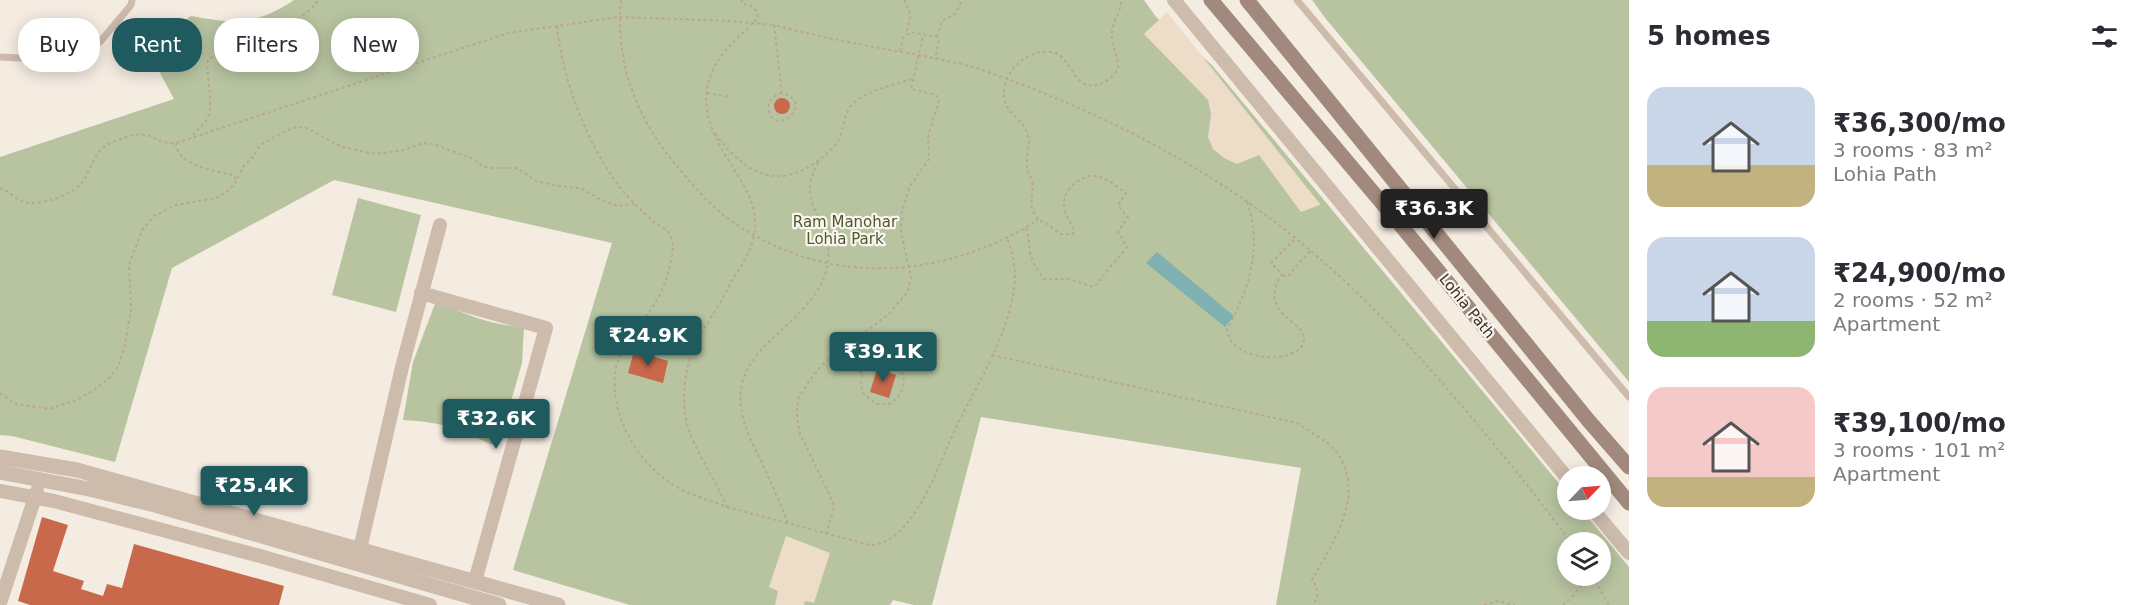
<!DOCTYPE html>
<meta charset="utf-8">
<style>
body{margin:0;font-family:"DejaVu Sans",sans-serif;background:#f2f2f3;color:#2b2b33;height:100vh;display:flex;flex-direction:column;font-size:22px;white-space:nowrap}
*{box-sizing:border-box;margin:0}
p{font-size:20px;color:#7c7c81}
.icon{flex:none;width:33px;height:33px;fill:none;stroke:currentColor;stroke-width:2;stroke-linecap:round;stroke-linejoin:round}
.map{position:relative;flex:1;overflow:hidden}
.details{display:flex;flex-direction:column;background:#fff;width:510px}
.details>*{flex:none}
.top-card{position:absolute;left:18px;top:18px;width:570px;height:54px;display:flex;gap:12px}
.needle{width:39px;rotate:65deg}
.buttons{position:absolute;left:1557px;top:466px;display:grid;gap:12px}
.buttons a{display:grid;place-items:center;width:54px;height:54px;border-radius:50%;background:#fff;box-shadow:0 3px 15px #0003;font-size:30px}
.price{position:absolute;translate:-50% -51px;padding:0 14px;border-radius:6px;background:#1f5a5e;color:#fff;font-size:20px;line-height:39px;filter:drop-shadow(0 2px 3px #0008)}
.price::after{content:'';position:absolute;left:50%;top:36px;width:18px;height:14px;margin-left:-9px;background:inherit;clip-path:polygon(0 0,100% 0,50% 100%)}
.price.selected{background:#222;color:#fff}
ul{padding:0;list-style:none}
li{display:flex;align-items:center;gap:18px;height:150px;padding:0 18px}
li span{display:grid;place-items:center;flex:none;width:168px;height:120px;border-radius:18px;color:#555}
li>.icon{margin-inline-start:auto}
span .icon{width:72px;height:72px;fill:#fffc;stroke-width:1}
li b{font-size:26px}
h2{display:flex;justify-content:space-between;align-items:center;height:72px;padding:0 18px;font-size:26px}
.pill{padding:0 21px;border-radius:24px;background:#fff;box-shadow:0 3px 15px #0003;font-size:21px;line-height:54px}
.pill.selected{background:#1f5a5e;color:#fff}
main{display:flex;flex:1;min-height:0}
.map>svg:first-child{display:block}
.green{fill:#b8c4a0;fill-rule:evenodd}
.plaza{fill:#ecdcc8}
.water{fill:#7fb0b2}
.building{fill:#c8694b}
.lines{fill:none;stroke-linecap:round;stroke-linejoin:round}
.path{stroke:#b9a596;stroke-width:2;stroke-dasharray:3 3;stroke-linecap:butt}
.service{stroke:#cdbbac;stroke-width:7}
.minor{stroke:#cdbbac;stroke-width:14}
.tertiary{stroke:#cdbbac;stroke-width:15}
.secondary{stroke:#a18a7d;stroke-width:15}
.labels{text-anchor:middle;dominant-baseline:central;stroke-width:4.5;stroke-linejoin:round;paint-order:stroke}
.park-label{font-size:15px;fill:#4a5a2e;stroke:#fbf5ee}
.street-label{font-size:15px;fill:#3b302b;stroke:#fbf5ee}
</style>
<main>
<div class="map">
<svg width="1629" height="605" viewBox="0 0 1629 605">
<rect width="100%" height="100%" fill="#f4ebe1"/>
<path class="green" d="M294,0H1144L1156,17L1211,64L1567,493L1568,510H1582L1629,567V605H1276L1301,468L981,417L932,605H914L893,600L890,605H630L513,570L612,243L334,180L172,268L115,462L12,436L0,435V157L174,99L146,47L191,16C236,24 254,26 294,0ZM1568,543H1600V576H1568Z
M1312,0H1629V382L1326,19Z
M358,198L421,215L396,312L332,295Z
M436,301C467,315 490,325 524,327L522,363L510,405L492,445C459,428 440,422 403,420L413,362Z"/>
<path class="plaza" d="M1167,12L1320,204V205L1301,212L1259,155L1237,164L1224,158L1213,149L1208,137L1211,114L1208,100L1144,34Z
M786,536L830,553L814,603L805,601L804,605H775L778,591L769,587Z"/>
<path class="water" d="M1157,252L1234,316L1225,327L1146,263Z"/>
<path class="building" d="M774 106a8 8 0 1 1 16 0a8 8 0 1 1-16 0Z
M634,351L668,361L663,383L628,373Z
M877,369L896,375L889,398L870,392Z
M42,517L68,525L53,571L84,581L81,589L103,596L107,584L122,588L134,544L284,586L279,605H30L18,601Z"/>
<g class="lines">
<path class="path" d="M621,0C615,66 638,122 681,171C695,187 709,204 726,217C822,288 940,282 1038,220
M904,0L911,15L906,34
M557,26C562,78 587,144 619,186C629,199 642,211 654,222C659,225 665,228 669,233C669,233 672,240 672,241C674,248 672,257 670,264C666,286 655,306 640,324C635,331 628,338 624,346C598,393 630,458 672,484C689,495 709,500 727,507C716,483 703,462 692,438C679,409 683,369 697,341C706,324 718,308 727,290C737,270 753,252 755,229C757,201 741,181 727,158C695,106 699,71 745,31C750,26 753,22 758,18L757,12L752,6L744,4L741,0
M937,37L942,21L955,14L962,0
M900,51L903,38L911,32L937,37L939,40L935,59
M707,93L731,97
M782,93C773,95 765,104 770,114C779,135 815,102 782,93L774,25C811,35 848,42 885,49C917,55 951,60 982,70C1074,102 1166,145 1246,201C1333,261 1406,339 1473,419C1507,460 1540,500 1571,543
M715,134C742,168 770,191 812,165C821,159 830,152 836,144C844,133 843,115 851,106C866,89 894,86 914,78
M193,135C197,130 202,126 206,121C216,106 205,77 208,59L296,20L309,11L319,0
M176,143C176,165 215,171 232,175L236,179
M0,188C10,191 15,199 24,202C37,207 72,195 81,184C88,175 91,162 99,152C104,144 118,140 127,137C152,128 155,145 176,143L508,33L619,17L732,21L774,25
M1247,202C1263,247 1249,290 1227,330C1232,364 1301,365 1304,340C1306,320 1256,315 1282,274L1271,263L1295,239
M1026,228C1029,237 1029,243 1030,252C1032,263 1038,270 1044,279H1069L1094,287L1127,247L1118,232L1128,217L1118,206L1126,193C1117,187 1107,178 1097,176C1082,174 1063,189 1064,204C1064,213 1070,222 1074,230L1073,234H1060L1046,223L1038,220C1037,216 1033,213 1032,208C1030,200 1034,189 1032,181C1031,176 1028,172 1027,168C1025,158 1031,147 1028,136C1025,120 1006,114 1004,98C1001,72 1030,45 1055,53C1070,58 1072,80 1087,85C1100,88 1111,79 1118,69C1119,56 1110,45 1112,32C1113,20 1121,13 1121,0
M1283,275L1287,277L1310,251
M992,355L1297,423C1310,432 1330,442 1338,454C1366,496 1332,544 1312,580C1320,590 1318,594 1314,605
M833,357L863,373L861,379L862,392L876,404H890C920,382 897,345 863,373
M0,393L16,404L49,409L77,400L97,388L109,378L119,365L125,344L131,310L129,265L142,230L154,216L176,205L216,198L226,192L234,185L243,167L253,157L260,145L285,131L296,127L307,128L342,147L376,154L405,150L423,143L433,144L474,159L482,166L489,168H517L536,181L553,185L583,189L599,199L618,206L635,204
M727,507L870,545C882,545 892,539 901,530C926,503 938,467 953,434C975,386 1012,333 1015,278C1015,264 1012,251 1007,238
M788,523C781,506 774,489 766,472C758,453 746,434 742,413C727,342 819,327 828,261C833,220 793,204 819,161
M826,534L834,508L832,500L800,434L797,417L798,399L810,380L823,364L889,314L908,291L911,277L901,233L902,210L910,186L929,159L928,136L939,101L936,95L911,89L923,35
M1592,576L1609,605
M1484,605L1498,601L1515,605
M1563,605L1575,594L1587,576"/>
<path class="service" d="M1297,0L1629,397
M0,57L56,60L100,42L131,5L132,0"/>
<path class="minor" d="M1174,0L1568,479
M421,293L546,328L475,581
M0,491L54,501L260,556L430,605
M1593,510L1629,553
M360,549L402,367L440,225
M0,603L37,491"/>
<path class="tertiary" d="M0,457L77,470L558,605
M0,472L89,489L155,505L499,605"/>
<path class="secondary" d="M1211,0L1398,222L1629,503
M1247,0L1588,420L1629,467"/>
</g>
<g class="labels">
<g class="park-label">
<text x="845" y="222">Ram Manohar<tspan x="845" dy="17">Lohia Park</tspan></text>
</g>
<g class="street-label">
<text transform="translate(1467 306) rotate(51)">Lohia Path</text>
</g>
</g>
</svg>
<div class="buttons">
<a><svg class="needle" viewBox="-14 -14 28 28"><path d="M0-13l5 13h-10z" fill="#e53935"/><path d="M0 13l5-13h-10z" fill="#7c7c81"/></svg></a>
<a><svg class="icon" aria-label="layers" viewBox="0 0 24 24"><path d="M12 4l9 5-9 5-9-5zM3 14l9 5 9-5"/></svg></a>
</div>
<b class="price selected" style="left:1434px;top:240px">₹36.3K</b>
<b class="price" style="left:648px;top:367px">₹24.9K</b>
<b class="price" style="left:883px;top:383px">₹39.1K</b>
<b class="price" style="left:496px;top:450px">₹32.6K</b>
<b class="price" style="left:254px;top:517px">₹25.4K</b>
<div class="top-card">
<a class="pill">Buy</a>
<a class="pill selected">Rent</a>
<a class="pill">Filters</a>
<a class="pill">New</a>
</div>
</div>
<section class="details">
<h2>5 homes<svg class="icon" aria-label="filters" viewBox="0 0 24 24"><path d="M4 7h16M4 17h16"/><circle cx="9" cy="7" r="2"/><circle cx="15" cy="17" r="2"/></svg></h2>
<ul>
<li><span style="background:linear-gradient(#c9d6e8 65%,#c2b280 0)"><svg class="icon" aria-label="home" viewBox="0 0 24 24"><path d="M3 11l9-7 9 7M6 9v11h12V9"/></svg></span><div><b>₹36,300/mo</b><p>3 rooms · 83 m²</p><p>Lohia Path</p></div></li>
<li><span style="background:linear-gradient(#c9d6e8 70%,#8fb573 0)"><svg class="icon" aria-label="home" viewBox="0 0 24 24"><path d="M3 11l9-7 9 7M6 9v11h12V9"/></svg></span><div><b>₹24,900/mo</b><p>2 rooms · 52 m²</p><p>Apartment</p></div></li>
<li><span style="background:linear-gradient(#f6c9c9 75%,#c2b280 0)"><svg class="icon" aria-label="home" viewBox="0 0 24 24"><path d="M3 11l9-7 9 7M6 9v11h12V9"/></svg></span><div><b>₹39,100/mo</b><p>3 rooms · 101 m²</p><p>Apartment</p></div></li>
</ul>
</section>
</main>
